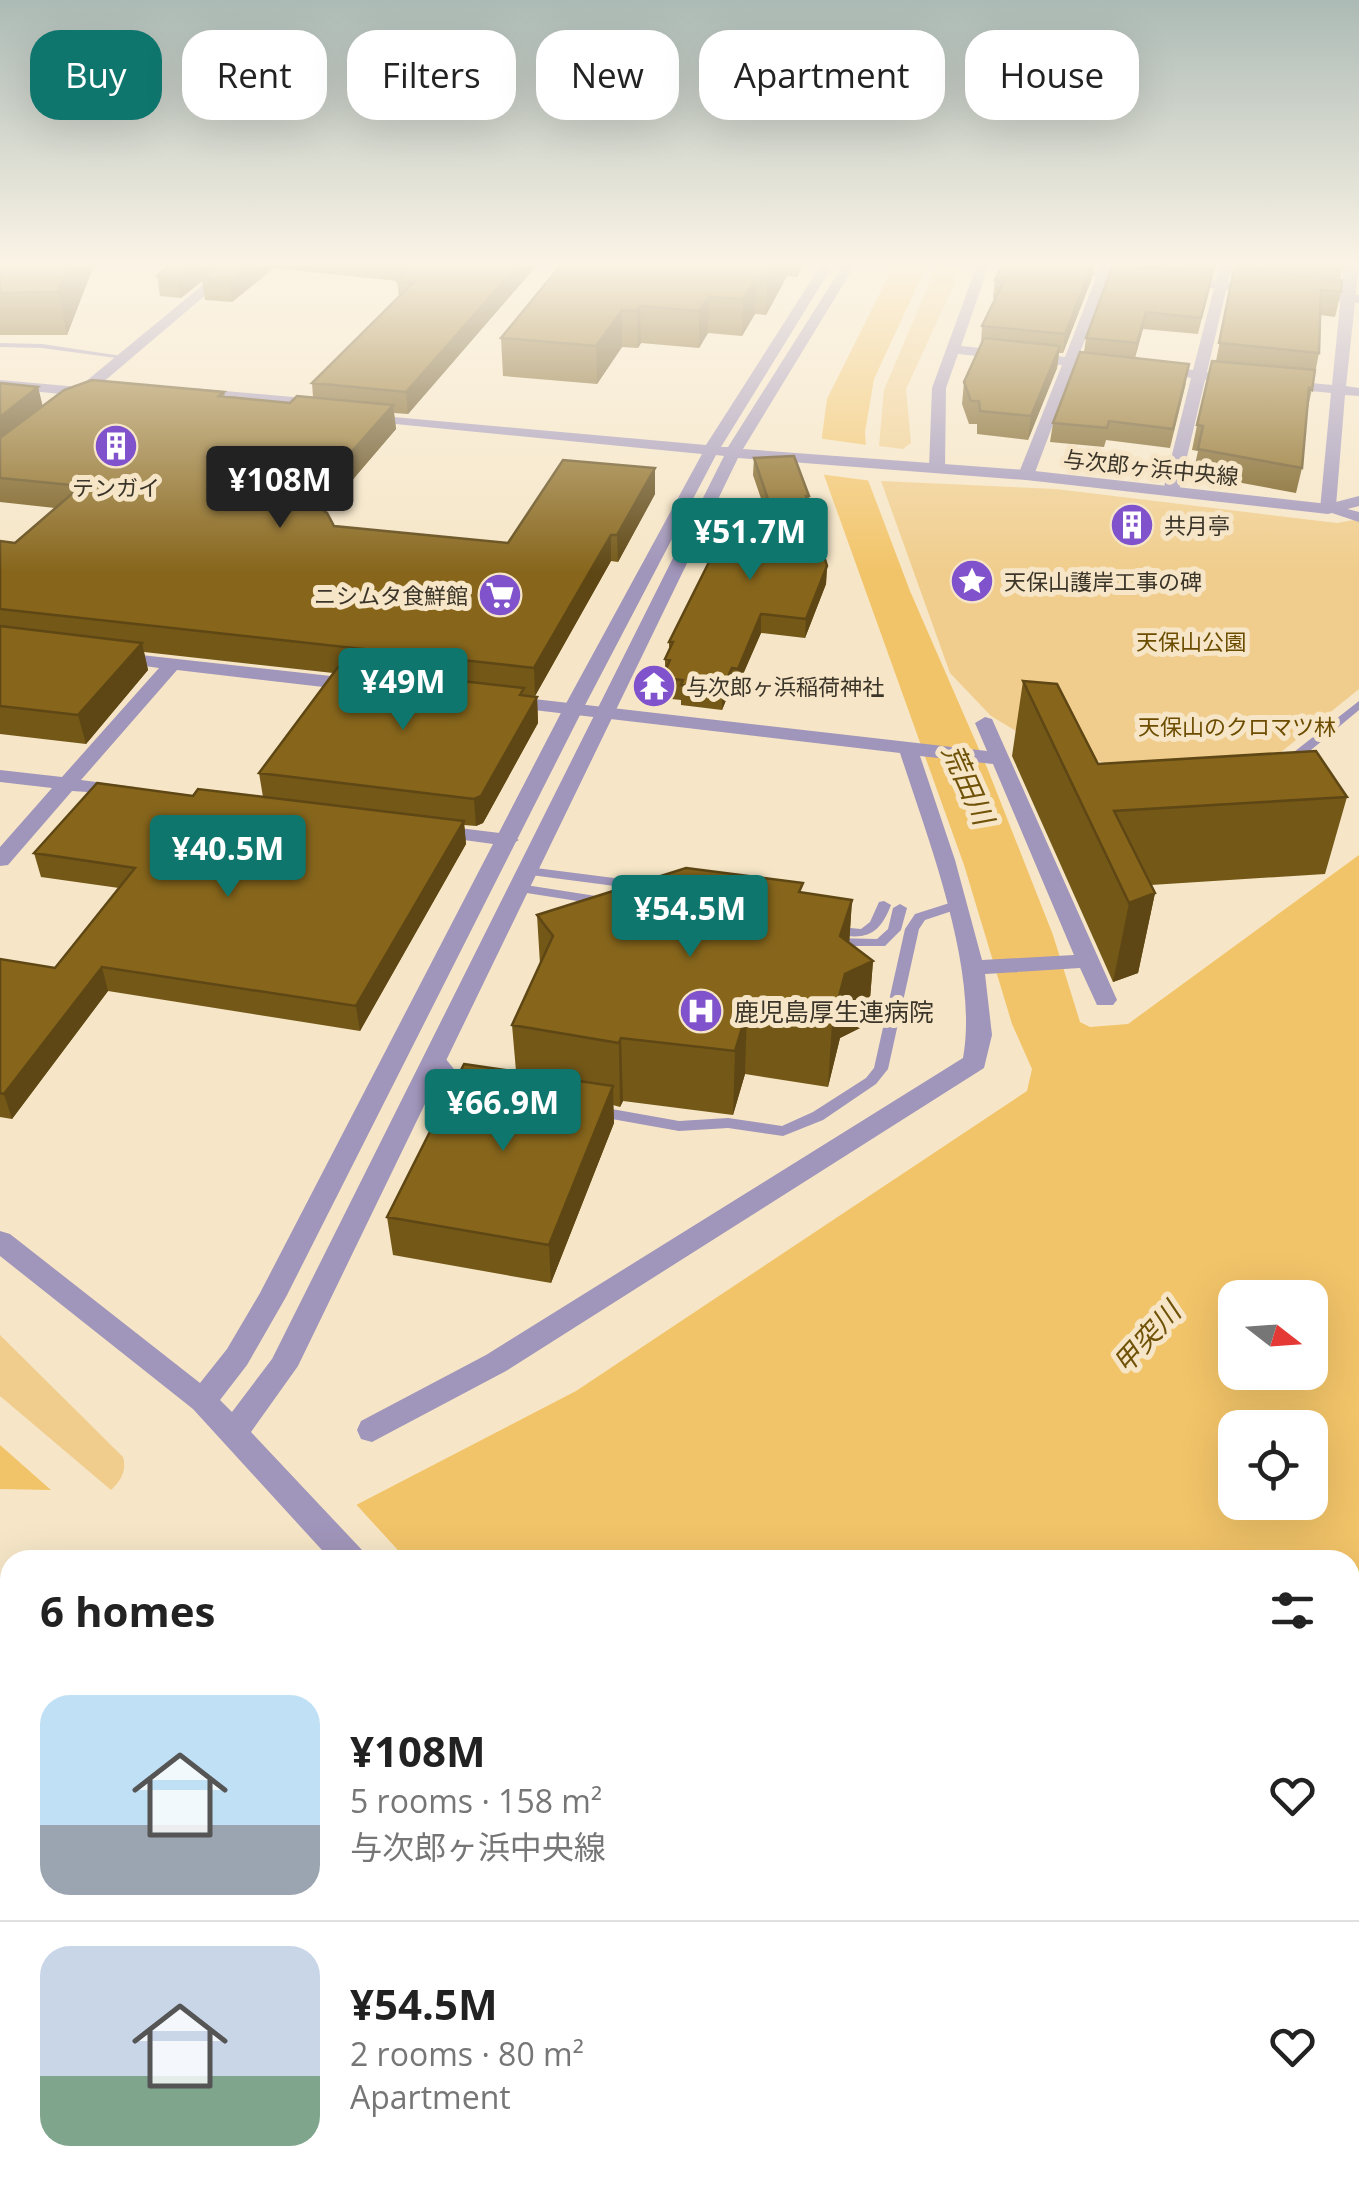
<!DOCTYPE html>
<meta charset="utf-8">
<style>
body{margin:0;font-family:"Open Sans","Noto Sans JP",sans-serif;background:#f2f2f2;color:#222;height:100vh;display:flex;flex-direction:column;font-size:38px;white-space:nowrap}
*{box-sizing:border-box;margin:0}
p{font-size:32px;color:#767676}
.icon{flex:none;width:55px;height:55px;fill:none;stroke:currentColor;stroke-width:2;stroke-linecap:round;stroke-linejoin:round}
.map{position:relative;flex:1;overflow:hidden}
.panel{position:absolute;left:0px;top:1550px;width:1360px;height:642px;display:flex;flex-direction:column;background:#fff;border-radius:30px 30px 0 0;box-shadow:0 10px 40px #0002}
.panel>*{flex:none}
.top-card{position:absolute;left:30px;top:30px;width:1300px;height:90px;display:flex;gap:20px}
.needle{width:65px;rotate:107deg}
.tools{position:absolute;left:1218px;top:1280px;display:grid;gap:20px}
.tools a{display:grid;place-items:center;width:110px;height:110px;border-radius:20px;background:#fff;box-shadow:0 10px 40px #0002;font-size:50px}
.price{position:absolute;translate:-50% -85px;padding:0 22px;border-radius:10px;background:#0f766e;color:#fff;font-size:32px;line-height:65px;filter:drop-shadow(0 2px 5px #0008)}
.price::after{content:'';position:absolute;left:50%;top:60px;width:30px;height:22px;margin-left:-15px;background:inherit;clip-path:polygon(0 0,100% 0,50% 100%)}
.price.selected{background:#222;color:#fff}
ul{padding:0;list-style:none}
li{display:flex;align-items:center;gap:30px;height:250px;padding:0 40px}
li+li{border-top:2px solid #e0e0e0}
li span{display:grid;place-items:center;flex:none;width:280px;height:200px;border-radius:30px;color:#555}
li>.icon{margin-inline-start:auto}
span .icon{width:120px;height:120px;fill:#fffc;stroke-width:1}
li b{font-size:42px}
h2{display:flex;justify-content:space-between;align-items:center;height:120px;padding:0 40px;font-size:42px}
.chip{padding:0 35px;border-radius:30px;background:#fff;box-shadow:0 10px 40px #0002;font-size:35px;line-height:90px}
.chip.selected{background:#0f766e;color:#fff}
.map>svg:first-child{display:block}
.green{fill:#f0cd8c}
.water{fill:#f2c469;fill-rule:evenodd}
.pier{fill:#f6e6c7}
.lines{fill:none;stroke-linecap:round;stroke-linejoin:round}
.service{fill:#a095ba;fill-rule:evenodd}
.minor{fill:#a095ba;fill-rule:evenodd}
.tertiary{fill:#a095ba;fill-rule:evenodd}
.wall{fill:#745818}
.shaded-wall{fill:#5e4714}
.building{fill:#87661c;stroke:#5e4714;stroke-width:2.5}
.labels{text-anchor:middle;dominant-baseline:central;stroke-width:10;stroke-linejoin:round;paint-order:stroke}
.far-street-label{font-size:22px;fill:#3b3429;stroke:#f6e6c7}
.far-poi-label{font-size:22px;fill:#3b3429;stroke:#f6e6c7;text-anchor:start}
.far-park-label{font-size:22px;fill:#6c4d00;stroke:#f6e6c7}
.poi-label{font-size:25px;fill:#3b3429;stroke:#f6e6c7;text-anchor:start}
.water-label{font-size:28px;font-style:italic;fill:#705208;stroke:#f6e6c7}
</style>
<div class="map">
<svg width="1359" height="2192" viewBox="0 0 1359 2192">
<rect width="100%" height="100%" fill="#f6e6c7"/>
<path class="green" d="M937,265L962,267L906,389L911,443L903,449L879,446L884,390Z
M881,481L1056,489L1337,523L1359,519V689L1260,769L1111,765L1029,739L991,716L950,673Z
M0,1335L123,1457C127,1470 121,1481 111,1490L0,1396Z"/>
<path class="water" d="M894,265H927L874,379L865,432L868,480L910,591L988,770L1053,935L1080,1022L1090,1027L1128,1024L1359,855V1771L1350,1781V1560H250L576,1391L1027,1091L1032,1069L1012,1024L964,865L824,475L822,436L827,399ZM1235,1298H1310V1372H1235ZM1235,1428H1310V1502H1235Z
M0,1445L51,1490L0,1489Z
M0,1614H10V2182L1169,2183L1166,2192H0Z"/>
<path class="pier" d="M817,438L867,445L872,481L819,474Z
M353,1501L407,1560H279L267,1546Z
M825,2183H963L972,2192H833Z"/>
<g class="lines">
<path class="service" d="M0,343L42,344L128,357L124,359L42,348L0,347Z
M1359,701V710L1293,765H1285V759Z
M528,867L653,883L660,887L653,891L523,874L522,871Z
M519,884L609,898L616,902L609,906L514,891L512,888L514,885Z
M884,901L891,905C882,928 872,939 847,936C837,935 830,934 822,930L829,926L861,929L870,922L879,902Z
M956,901L963,905L961,908L925,920L919,929L888,1069L876,1084L823,1120L783,1136L728,1128L679,1131L595,1116L587,1111L595,1106L679,1121L728,1118L782,1126L813,1112L866,1078L874,1068L905,929L915,914Z
M900,904L907,908L901,930L885,946H832L825,942L832,938L877,939L888,929L893,908Z
M436,1051L441,1053L458,1074L480,1080L482,1083L480,1086C452,1088 444,1078 429,1056Z"/>
<path class="minor" d="M977,265H989L961,346L1065,357L1101,265H1113L1078,358L1117,366L1110,370L1075,366L1034,475L1026,480L1018,475L1062,365L958,354L946,388L945,467L937,472L929,467L932,388Z
M1220,265H1232L1207,372L1247,380L1240,384L1205,380L1179,491L1171,496L1163,491L1191,378L1148,370L1155,366L1193,370Z
M1344,265H1359L1346,386L1359,388V396L1345,395L1336,506L1359,512V522L1320,509L1331,393L1279,388L1272,384L1279,380L1332,385Z
M114,652L358,679L367,685L358,691L177,670L81,780L134,787V795L72,791L8,865L0,866V847L52,788L0,782V770L62,777L159,668L108,661V653Z
M507,696L987,751L975,723L985,717L992,719L1117,1000L1113,1005H1097L1080,968L985,974L992,1035L984,1068L506,1371L372,1442L361,1439L357,1430L361,1421L486,1355L963,1058C979,970 928,839 900,753L500,706V698ZM920,756L993,764L1074,955L982,960L955,860Z
M434,825L508,834L519,840L508,846L427,835L424,831Z
M1359,1995V2064L1350,2068V1998Z
M1350,2165L1359,2175V2192H1320V2182H1350Z"/>
<path class="tertiary" d="M227,265H241L95,389L101,390V396L77,400L71,395L0,388V380L79,387Z
M821,265H833L721,447H728L843,265H855L743,449L1026,470L1328,504L1359,496V506L1328,514L1026,480L738,458L298,1366L251,1432L362,1550L367,1560H331L193,1409L0,1256V1231L10,1234L200,1383L227,1349L260,1293L563,709L702,454L365,421L360,420V414L706,445ZM716,455L724,456L272,1359L232,1412L220,1400L247,1365L286,1297L583,709Z
M1001,265H1047L1146,278L1140,282Z
M1180,277L1264,286L1270,290L1264,294L1176,284V278Z
M1304,291L1359,295V303L1309,298L1303,294Z
M192,388L326,400L333,404L326,408L187,395L185,392Z
M893,2182H939L943,2192H897Z"/>
</g>
<path class="wall" d="M0,265H94L67,335H0Z
M170,265H537L408,414L394,413L396,429L325,512L334,526L508,543L655,494L618,562L611,561L535,696L524,695L537,697L538,723L483,823L476,826L464,825L466,844L360,1031L108,991L12,1119L0,1117V959L55,968L119,888L41,877L34,853L193,796L263,797L259,773L333,673L144,652L148,670L86,744L0,734V541L15,543L55,508L0,502V383L38,387L42,406L224,392L225,397L290,403L313,397L312,383L399,297L397,281L274,268L232,302L205,300L202,281L181,298L160,296L157,276Z
M561,265H803L797,277L787,276L766,315L755,314L742,336L708,333L699,348L641,343L638,348L622,347L597,384L503,376L501,338Z
M1003,265H1097L1094,266L1092,278L1063,353H1059L1057,368L1028,440L977,434V424H969L962,404L964,382L981,344L982,326L996,299L993,298L995,280Z
M1113,265H1217L1212,277L1198,334L1143,329L1135,358L1186,383L1170,448L1106,440L1104,447L1050,442L1053,423L1084,352L1086,338Z
M1235,265H1343L1340,280L1341,292L1335,317L1320,315L1319,353L1307,413L1302,468L1296,493L1193,474L1198,451L1192,450L1197,425L1216,361Z
M754,458L809,496V507L827,566L826,584L805,638L761,633L737,688H731L722,710L681,705V700L662,698V678L665,671V659L669,651V642L772,531L753,475Z
M1023,681L1098,764L1347,797L1325,874L1151,885L1155,893L1138,973L1113,982L1012,756Z
M802,893L852,900L849,943L873,961L868,1024L840,1038L828,1087L745,1074L733,1115L623,1101L620,1107L613,1105L614,1123L551,1283L393,1255L387,1217L516,1071L512,1025L540,964L537,915Z"/>
<path class="shaded-wall" d="M69,265H94L67,335L58,292Z
M193,265H222L202,279V281L181,298L177,277Z
M249,265H273L274,268L232,302L229,282Z
M518,265H537L408,414L406,392Z
M775,265H788L787,276L766,315L767,279Z
M797,265H803L797,277Z
M1092,265V278L1063,353L1065,334Z
M756,278L755,314L742,336L743,299Z
M709,297L708,333L699,348V311Z
M640,306L641,343L638,348L637,311Z
M622,310V347L597,384L596,346Z
M1146,312L1143,329L1134,360L1137,343Z
M1060,346L1057,368L1028,440L1031,416Z
M38,387L44,411L0,446V417Z
M393,405L396,429L312,527L308,501Z
M655,468V494L618,562L617,535Z
M611,535V561L535,696L534,668Z
M827,566L826,584L805,638L806,619Z
M761,614V633L737,688L738,669Z
M142,643L148,670L86,744L78,715Z
M732,668L731,688L722,710V690Z
M537,697L538,723L483,823L476,826L474,799Z
M464,821L466,844L360,1031L356,1006Z
M1155,893L1138,973L1113,982L1129,903Z
M852,900L848,962L840,936Z
M873,961L868,1024L840,1038L828,1087L832,1023L845,974Z
M102,967L108,991L12,1119L4,1094Z
M747,1011L745,1074L733,1115L735,1051Z
M621,1038L623,1101L620,1107L619,1043Z
M613,1086L614,1123L551,1283L549,1245Z"/>
<path class="building" d="M0,265H69L58,292L0,293Z
M170,265H193L177,277L157,276Z
M218,265H249L229,282L202,279Z
M413,265H518L406,392L312,383L414,282L397,281Z
M561,265H775L767,279L756,278L743,299L709,297L699,311L640,306L637,311L622,310L596,346L501,338Z
M1003,265H1092L1065,334L982,326L1004,281L995,280Z
M1113,265L1212,275L1201,318L1146,312L1137,343L1086,338Z
M1316,265H1343V268Z
M1234,269L1342,280L1341,292L1321,290L1319,353L1219,343Z
M984,338L1060,346L1031,416L980,411L979,401H971L964,382Z
M1080,352L1189,364L1173,429L1109,421L1107,428L1053,423Z
M1212,361L1315,370L1312,390L1309,388L1302,468L1198,449L1203,426L1197,425Z
M92,380L224,392L219,396L290,403L297,396L393,405L308,501L327,513L334,526L508,543L563,460L655,468L617,535H611L534,668L0,609V541L15,543L81,486L0,478V438L64,390Z
M0,383L38,387L0,417Z
M794,456L809,496H806L827,566L806,619L761,614L738,669L732,668L722,690L681,685L683,680L662,678L670,660L665,659L673,642H669L727,526L779,532L754,458Z
M0,626L142,643L78,715L0,706Z
M338,667L524,688L520,695L537,697L481,796L474,799L259,773Z
M1023,681L1057,684L1098,764L1316,751L1347,797L1114,811L1155,893L1129,903Z
M97,783L193,796L198,789L464,821L356,1006L102,967L4,1094L0,1093V959L55,968L135,868L34,853Z
M686,868L803,883L799,892L852,900L840,936L873,961L845,974L832,1023L747,1011L735,1051L621,1038L619,1043L512,1025L553,936L537,915Z
M464,1064L613,1086L549,1245L387,1217Z"/>
<linearGradient id="sky" x2="0" y2="1"><stop stop-color="#acbab5"/><stop offset="0.46" stop-color="#fbf4e6"/><stop offset="1" stop-color="#fbf4e6" stop-opacity="0"/></linearGradient>
<rect width="1359" height="572" fill="url(#sky)"/>
<defs>
<g id="building-disc" transform="scale(2.25)"><circle r="9.5" fill="#8052cb" stroke="#f6e6c7"/><path d="M-4-6H4V6H1V3H-1V6H-4ZM-2.5-4.3h1.7v1.8h-1.7ZM.8-4.3h1.7v1.8H.8ZM-2.5-1h1.7V.8h-1.7ZM.8-1h1.7V.8H.8Z" fill="#fff"/></g>
<g id="sight-disc" transform="scale(2.25)"><circle r="9.5" fill="#8052cb" stroke="#f6e6c7"/><path d="M0-6L1.8-2.2L6-1.7L2.9 1.2L3.7 5.4L0 3.3L-3.7 5.4L-2.9 1.2L-6-1.7L-1.8-2.2Z" fill="#fff"/></g>
<g id="supermarket-disc" transform="scale(2.25)"><circle r="9.5" fill="#8052cb" stroke="#f6e6c7"/><path d="M-6-5.5h2.5l.6 2H6L4.5 2H-2.5L-4.4-4H-6ZM-1.5 3.2a1.3 1.3 0 1 0 .1 0ZM3 3.2a1.3 1.3 0 1 0 .1 0Z" fill="#fff"/></g>
<g id="temple-disc" transform="scale(2.25)"><circle r="9.5" fill="#8052cb" stroke="#f6e6c7"/><path d="M0-6L5-2H3V0L6.5 2.5H4V6H1.5V3h-3V6H-4V2.5H-6.5L-3 0V-2H-5Z" fill="#fff"/></g>
<g id="hospital-disc" transform="scale(2.25)"><circle r="9.5" fill="#8052cb" stroke="#f6e6c7"/><path d="M-5-5h3v3.5h4V-5h3V5h-3V1.5h-4V5h-3Z" fill="#fff"/></g>
</defs>
<g fill-rule="evenodd">
<use href="#building-disc" x="116" y="446"/>
<use href="#building-disc" x="1132" y="525"/>
<use href="#sight-disc" x="972" y="581"/>
<use href="#supermarket-disc" x="500" y="595"/>
<use href="#temple-disc" x="654" y="686"/>
<use href="#hospital-disc" x="701" y="1011"/>
</g>
<g class="labels">
<g class="far-street-label">
<text transform="translate(1151 467) rotate(6)">与次郎ヶ浜中央線</text>
</g>
<g class="far-poi-label">
<text x="116" y="487" text-anchor="middle">テンガイ</text>
<text x="1164" y="525">共月亭</text>
<text x="1004" y="581">天保山護岸工事の碑</text>
<text x="468" y="595" text-anchor="end">ニシムタ食鮮館</text>
<text x="686" y="686">与次郎ヶ浜稲荷神社</text>
</g>
<g class="far-park-label">
<text x="1191" y="641">天保山公園</text>
<text x="1237" y="726">天保山のクロマツ林</text>
</g>
<g class="poi-label">
<text x="734" y="1011">鹿児島厚生連病院</text>
</g>
<g class="water-label">
<text transform="translate(969 784) rotate(66)">荒田川</text>
<text transform="translate(1146 1337) rotate(-48)">甲突川</text>
</g>
</g>
</svg>
<div class="tools">
<a><svg class="needle" viewBox="-14 -14 28 28"><path d="M0-13l5 13h-10z" fill="#e53935"/><path d="M0 13l5-13h-10z" fill="#767676"/></svg></a>
<a><svg class="icon" aria-label="locate" viewBox="0 0 24 24"><circle cx="12" cy="12" r="6"/><path d="M12 2v4M12 18v4M2 12h4M18 12h4"/></svg></a>
</div>
<b class="price selected" style="left:280px;top:531px">¥108M</b>
<b class="price" style="left:750px;top:583px">¥51.7M</b>
<b class="price" style="left:403px;top:733px">¥49M</b>
<b class="price" style="left:228px;top:900px">¥40.5M</b>
<b class="price" style="left:690px;top:960px">¥54.5M</b>
<b class="price" style="left:503px;top:1154px">¥66.9M</b>
<div class="top-card">
<a class="chip selected">Buy</a>
<a class="chip">Rent</a>
<a class="chip">Filters</a>
<a class="chip">New</a>
<a class="chip">Apartment</a>
<a class="chip">House</a>
</div>
<section class="panel">
<h2>6 homes<svg class="icon" aria-label="filters" viewBox="0 0 24 24"><path d="M4 7h16M4 17h16"/><circle cx="9" cy="7" r="2"/><circle cx="15" cy="17" r="2"/></svg></h2>
<ul>
<li><span style="background:linear-gradient(#bfe0f5 65%,#9aa5b1 0)"><svg class="icon" aria-label="home" viewBox="0 0 24 24"><path d="M3 11l9-7 9 7M6 9v11h12V9"/></svg></span><div><b>¥108M</b><p>5 rooms · 158 m²</p><p>与次郎ヶ浜中央線</p></div><svg class="icon" aria-label="heart" viewBox="0 0 24 24"><path d="M12 20l-8-8c-3-5 5-10 8-4 3-6 11-1 8 4z"/></svg></li>
<li><span style="background:linear-gradient(#c9d6e8 65%,#7fa58c 0)"><svg class="icon" aria-label="home" viewBox="0 0 24 24"><path d="M3 11l9-7 9 7M6 9v11h12V9"/></svg></span><div><b>¥54.5M</b><p>2 rooms · 80 m²</p><p>Apartment</p></div><svg class="icon" aria-label="heart" viewBox="0 0 24 24"><path d="M12 20l-8-8c-3-5 5-10 8-4 3-6 11-1 8 4z"/></svg></li>
</ul>
</section>
</div>
